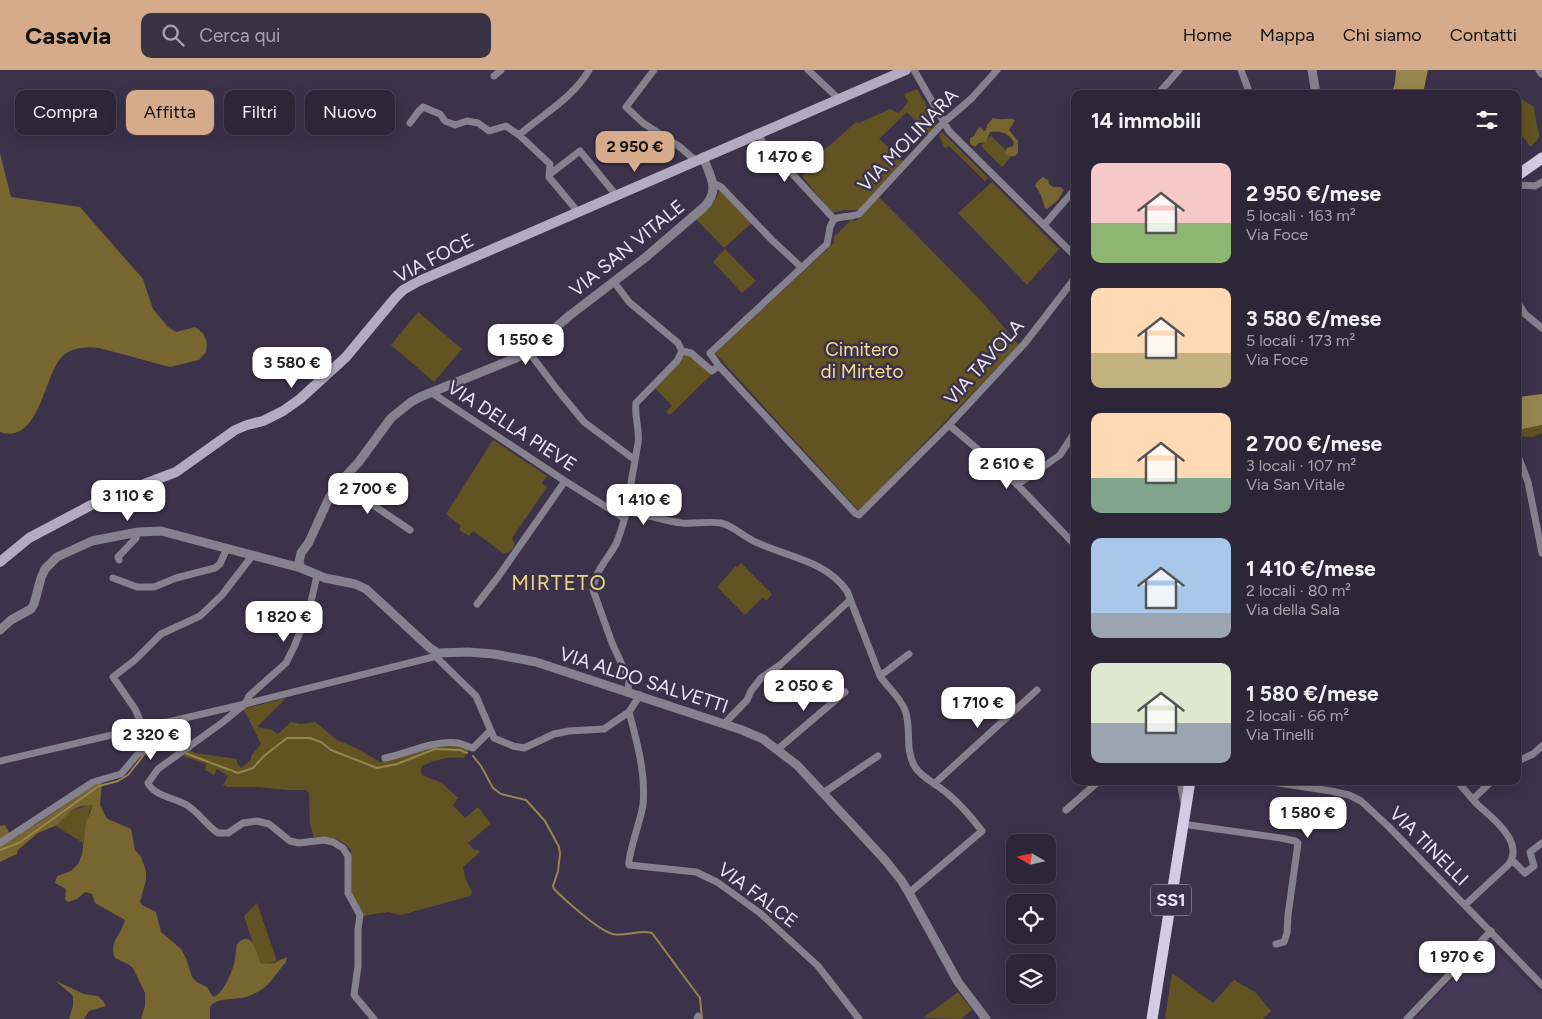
<!DOCTYPE html>
<html lang="it">
<meta charset="utf-8">
<style>
body{margin:0;font-family:Figtree,sans-serif;background:#393243;color:#f1f3f6;height:100vh;display:flex;flex-direction:column;font-size:19px;white-space:nowrap}
*{box-sizing:border-box;margin:0}
p{font-size:16px;color:#a7a5ae}
.icon{flex:none;width:28px;height:28px;fill:none;stroke:currentColor;stroke-width:2;stroke-linecap:round;stroke-linejoin:round}
.map{position:relative;flex:1;overflow:hidden}
.sheet{position:absolute;left:1071px;top:20px;width:450px;height:695px;display:flex;flex-direction:column;background:#2d2638;border-radius:10px;box-shadow:0 5px 20px #0002,0 0 0 1px #484353}
.sheet>*{flex:none}
.top-card{position:absolute;left:15px;top:20px;width:475px;height:45px;display:flex;gap:10px}
.needle{width:32px;rotate:279deg}
.fabs{position:absolute;left:1006px;top:764px;display:grid;gap:10px}
.fabs a{display:grid;place-items:center;width:50px;height:50px;border-radius:10px;background:#2d2638;box-shadow:0 5px 20px #0002,0 0 0 1px #484353;font-size:25px}
.price{position:absolute;translate:-50% -42px;padding:0 11px;border-radius:10px;background:#fff;color:#222;font-size:16px;line-height:32px;filter:drop-shadow(0 1px 2px #0008)}
.price::after{content:'';position:absolute;left:50%;top:30px;width:15px;height:11px;margin-left:-8px;background:inherit;clip-path:polygon(0 0,100% 0,50% 100%)}
.price.selected{background:#d6ab8b;color:#111}
ul{padding:0;list-style:none}
li{display:flex;align-items:center;gap:15px;height:125px;padding:0 20px}
li span{display:grid;place-items:center;flex:none;width:140px;height:100px;border-radius:10px;color:#555}
li>.icon{margin-inline-start:auto}
span .icon{width:60px;height:60px;fill:#fffc;stroke-width:1}
li b{font-size:21px}
h2{display:flex;justify-content:space-between;align-items:center;height:60px;padding:0 20px;font-size:21px}
.pill{padding:0 18px;border-radius:10px;background:#2d2638;box-shadow:0 5px 20px #0002,0 0 0 1px #484353;font-size:18px;line-height:45px}
.pill.selected{background:#d6ab8b;color:#111}
header{display:flex;align-items:center;gap:30px;box-sizing:border-box;height:70px;padding:0 25px;background:#d6ab8b;color:#111}
header strong{font-size:24px}
nav{display:flex;gap:28px;margin-inline-start:auto;font-size:18px}
.search{width:350px;height:45px;background:#393243;display:flex;align-items:center;gap:12px;box-sizing:border-box;padding:0 18px;border-radius:10px;color:#a7a5ae;font-size:19px}
.map>svg:first-child{display:block}
.built{fill:#463958}
.green{fill:#625322}
.forest{fill:#776630}
.water{fill:#97854f}
.lines{fill:none;stroke-linecap:round;stroke-linejoin:round}
.stream{stroke:#97854f;stroke-width:2}
.minor{stroke:#86818e;stroke-width:7}
.tertiary{stroke:#86818e;stroke-width:9}
.secondary{stroke:#b3abbf;stroke-width:10}
.primary{stroke:#d5cbe5;stroke-width:11}
.labels{text-anchor:middle;dominant-baseline:central;stroke-width:5;stroke-linejoin:round;paint-order:stroke}
.shield{fill:#3c324a;stroke:#b6afc2;stroke-width:1}
.shield-label{font-size:18px;font-weight:bold;fill:#ebe5f5}
.street-label{font-size:19px;fill:#ebe5f5;stroke:#3c324a}
.park-label{font-size:19px;fill:#f9de8c;stroke:#3c324a}
.quarter-label{font-size:21px;letter-spacing:1px;fill:#ecd386;stroke:#3c324a}
</style>
<header>
<strong>Casavia</strong>
<div class="search"><svg class="icon" aria-label="search" viewBox="0 0 24 24"><circle cx="10" cy="10" r="6"/><path d="M15 15l6 6"/></svg>Cerca qui</div>
<nav><a>Home</a><a>Mappa</a><a>Chi siamo</a><a>Contatti</a></nav>
</header>
<div class="map">
<svg width="1542" height="949" viewBox="0 0 1542 949">
<rect width="100%" height="100%" fill="#3c324a"/>
<path class="built" d="M1488,872L1542,926V949H1415Z"/>
<path class="green" d="M917,19L938,56L930,66L907,42L879,69L905,92L859,140H844L832,143L802,106L814,96L809,90L829,76L856,52L859,53L890,39L899,43L908,32L904,24Z
M1518,27L1534,37C1535,43 1535,49 1537,54C1540,67 1541,67 1531,76H1529L1526,70L1518,64Z
M942,62L988,108L985,111L949,76L946,78L944,77L939,64Z
M991,66L1012,86L1002,97L981,76Z
M992,112L1059,179L1027,215L958,143Z
M719,120L752,153L724,178L695,148C705,140 717,133 719,120Z
M879,127L984,234L1019,275L859,441L715,283L834,173V167L851,150L856,151Z
M725,179L756,211L742,223L713,192Z
M418,242L462,279L434,312L391,275Z
M689,284L712,304L670,345L666,342L672,336L653,316L682,287Z
M1542,355V363L1533,367L1518,366V360Z
M493,370L547,406L542,413L547,417L512,468L515,475C511,480 510,484 503,483L473,461L469,466L459,460L461,456L446,444Z
M741,493L772,524L766,531L763,527L745,545L717,517L736,496L737,497Z
M286,628L257,657L272,660L278,664L291,652L301,654L315,652L337,670L356,678L380,692L431,677L449,674L469,679L464,688C448,686 437,689 422,696L421,701L422,705L442,713L458,728L453,735L465,748L478,737L491,754L468,773L475,781L477,779L480,782L463,797L466,810L472,822L470,826L405,844L400,845L388,842L363,846L352,825L351,780C341,768 329,766 314,767L310,755L309,723L306,720H287L258,717H227L223,715L228,706L217,699L214,705L205,700L206,694L183,686L189,680L196,683L237,689V693L241,698L251,690V686L261,674C255,662 250,651 243,639Z
M88,735H93L89,743L83,773L56,756L71,741Z
M257,833L277,891L261,895L259,892L244,846Z
M1172,903L1213,933L1234,910L1255,922L1271,941L1263,949H1167L1165,948Z
M958,922L972,940L961,949L923,948Z"/>
<path class="forest" d="M993,48C1001,51 1007,47 1015,50L1009,60L1018,71V83L1015,86H1009L1005,84L1007,78L1013,76L1014,72C1007,62 1001,61 990,62L986,72L979,73L975,77L970,74V68L974,66L977,60L980,57L984,61L986,60L987,55Z
M0,83L11,127L80,137L143,209L153,239L168,257L176,262L195,257L203,263L207,272L206,282L199,290L170,297L99,278C87,276 68,278 60,289C44,309 38,375 0,362Z
M1043,107L1049,111L1048,113L1053,117H1060L1064,120L1058,130L1047,139L1045,138C1043,131 1040,121 1035,116L1037,112Z
M102,712L100,735L106,747L108,749L131,759L135,780L141,787L146,801V810L140,832L142,835L156,842L161,862L181,879L186,888L192,907L197,912L207,917L213,927C223,924 231,904 234,894C236,888 235,881 237,874C254,857 256,886 261,894L274,893L287,887L286,892C271,909 271,918 246,927C235,930 217,927 210,937V949H141L145,936V923L133,898L128,894L115,888C108,872 122,864 125,850L95,833L92,824L85,822L77,829L68,832L65,829L66,819L55,813L57,806L71,801L78,794L82,784L86,753L93,735L81,736L71,741L57,755L38,763L18,780L17,784L0,792V756L5,755L12,768L20,765V762L35,755L93,716Z
M56,911L84,924L98,926L104,932L106,936L89,941L84,949H69L73,936V926Z"/>
<path class="water" d="M1396,0H1428L1423,24H1391L1395,13Z
M1542,324V355L1518,360V327Z"/>
<g class="lines">
<path class="stream" d="M153,678L160,677L180,681
M185,683L238,703L253,698L264,686L287,668H310L321,672L331,680L377,698L397,694L435,679L460,680L467,683
M473,686L481,696L493,718L501,724L526,730L545,751L559,777L560,784L558,801L553,816L554,819C565,830 599,861 613,864C626,867 640,859 652,863L700,928L702,949
M0,780L19,773L99,716L118,711L128,705L147,681"/>
<path class="minor" d="M654,0L626,37L643,53L680,77L695,90
M808,0L839,29
M914,0L949,61L1075,186
M1241,0L1250,24
M494,6L501,0
M1158,24L1179,0
M410,53L418,42L423,37L440,44L445,51L455,55L467,51L478,53L489,61L506,56L519,65L550,94L549,107L578,142
M757,63L762,71L834,149
M519,65C543,44 573,28 589,0
M550,104L580,81L616,125
M713,113L721,117L772,170L801,197
M1518,115L1535,116L1542,112
M834,149L830,157L827,174L710,283L719,296L855,443L859,445L949,355L1025,273L1075,208
M834,149C843,146 851,147 859,144L943,53L972,28L997,0
M1044,155L1075,119
M614,212L629,232L678,273L682,281L691,283L712,301L719,296
M1518,233L1525,244L1542,258
M528,281L556,318L584,352L635,390
M682,281L677,291L636,333C634,346 640,359 638,373L626,442C646,443 663,451 682,453C695,454 708,451 721,453C734,456 745,468 758,473C788,487 826,491 847,521L880,606C888,618 900,627 905,640C912,659 904,678 915,697C923,709 937,714 948,724C960,734 972,748 982,761L909,823
M432,323L565,411L624,448
M949,355L1008,405L1075,475
M1518,386L1528,412L1542,483
M339,412L410,460
M1017,415L1060,385L1075,362
M626,444C623,454 620,465 616,474C608,489 594,502 593,520L612,573L629,610L628,621
M119,490L118,487L136,468L138,462
M317,506L309,540L294,577L286,593L249,626L245,634L223,652L158,699L148,713C153,725 174,728 185,734C198,741 206,755 218,763H228L243,753L257,751L269,754L290,771L299,773L324,770L333,772L343,778L348,786V823L360,845L358,859V896L354,925L374,949
M113,508L137,517H154L176,508L215,498L220,494L227,478
M477,534L498,507L565,411
M434,585L476,626L494,668L513,676L524,678L554,664L569,661L604,659L629,642
M880,606L909,584
M640,625L629,642C637,672 646,704 643,735C641,749 627,787 629,795L696,802L717,812L760,843L818,896L859,949
M725,653L747,630L751,621L761,608L780,595L849,531
M143,657L135,639L113,607L135,590L161,564L200,546L222,525L252,486
M778,679L845,622
M385,688C409,683 433,670 458,673C463,674 468,677 473,678L490,661
M0,691L245,634L433,587L438,583
M1518,691L1533,684L1542,676
M1180,711L1184,733
M1266,711L1331,721L1349,725L1361,731L1389,757L1542,915
M1457,711C1464,719 1471,728 1478,735C1492,748 1526,773 1508,795L1465,835
M934,714L1037,620
M823,723L878,686
M1473,729L1492,711
M1066,740L1099,711
M1182,754L1281,768L1295,771L1298,773L1288,845L1287,863L1284,872L1276,874
M0,773L93,712L121,704L137,685L150,675L160,672L189,677
M1512,790L1525,803L1534,796L1530,782L1542,773
M697,949L698,946
M1407,949L1491,861"/>
<path class="tertiary" d="M1312,0L1316,24
M1540,0L1542,3
M301,498L299,492L301,483L309,472L329,428L338,414L358,393L391,348L411,332L420,327L516,288L528,281L569,246L646,187L704,137C721,119 710,107 703,87
M0,560L11,550L31,539L34,534L41,508L45,499L57,487L92,471L138,462L161,461L301,498L325,508L355,514L366,519L430,578L438,583L468,582L494,584L536,592L742,660L763,669L797,695L885,790L901,810L909,823L958,912L986,949"/>
<path class="secondary" d="M0,492L29,468L97,432L176,402L235,360L247,355L263,351L283,341L300,329L346,287L395,228L403,220L419,211L906,0"/>
<path class="primary" d="M1518,105L1542,88
M1152,949L1190,711"/>
</g>
<g class="labels">
<rect class="shield" x="1151" y="814.5" width="40" height="31" rx="4"/>
<g class="shield-label">
<text x="1171" y="830">SS1</text>
</g>
<g class="street-label">
<text transform="translate(908 70) rotate(-46)">VIA MOLINARA</text>
<text transform="translate(627 178) rotate(-39)">VIA SAN VITALE</text>
<text transform="translate(434 188) rotate(-27)">VIA FOCE</text>
<text transform="translate(984 292) rotate(-48)">VIA TAVOLA</text>
<text transform="translate(512 356) rotate(33)">VIA DELLA PIEVE</text>
<text transform="translate(644 610) rotate(18)">VIA ALDO SALVETTI</text>
<text transform="translate(1429 776) rotate(45)">VIA TINELLI</text>
<text transform="translate(758 825) rotate(37)">VIA FALCE</text>
</g>
<g class="park-label">
<text x="862" y="279">Cimitero<tspan x="862" dy="22">di Mirteto</tspan></text>
</g>
<g class="quarter-label">
<text x="559" y="512">MIRTETO</text>
</g>
</g>
</svg>
<div class="fabs">
<a><svg class="needle" viewBox="-14 -14 28 28"><path d="M0-13l5 13h-10z" fill="#e53935"/><path d="M0 13l5-13h-10z" fill="#a7a5ae"/></svg></a>
<a><svg class="icon" aria-label="locate" viewBox="0 0 24 24"><circle cx="12" cy="12" r="6"/><path d="M12 2v4M12 18v4M2 12h4M18 12h4"/></svg></a>
<a><svg class="icon" aria-label="layers" viewBox="0 0 24 24"><path d="M12 4l9 5-9 5-9-5zM3 14l9 5 9-5"/></svg></a>
</div>
<b class="price selected" style="left:635px;top:103px">2 950 €</b>
<b class="price" style="left:785px;top:113px">1 470 €</b>
<b class="price" style="left:526px;top:296px">1 550 €</b>
<b class="price" style="left:292px;top:319px">3 580 €</b>
<b class="price" style="left:1007px;top:420px">2 610 €</b>
<b class="price" style="left:368px;top:445px">2 700 €</b>
<b class="price" style="left:128px;top:452px">3 110 €</b>
<b class="price" style="left:644px;top:456px">1 410 €</b>
<b class="price" style="left:284px;top:573px">1 820 €</b>
<b class="price" style="left:804px;top:642px">2 050 €</b>
<b class="price" style="left:978px;top:659px">1 710 €</b>
<b class="price" style="left:151px;top:691px">2 320 €</b>
<b class="price" style="left:1308px;top:769px">1 580 €</b>
<b class="price" style="left:1457px;top:913px">1 970 €</b>
<div class="top-card">
<a class="pill">Compra</a>
<a class="pill selected">Affitta</a>
<a class="pill">Filtri</a>
<a class="pill">Nuovo</a>
</div>
<section class="sheet">
<h2>14 immobili<svg class="icon" aria-label="filters" viewBox="0 0 24 24"><path d="M4 7h16M4 17h16"/><circle cx="9" cy="7" r="2"/><circle cx="15" cy="17" r="2"/></svg></h2>
<ul>
<li><span style="background:linear-gradient(#f6c9c9 60%,#8fb573 0)"><svg class="icon" aria-label="home" viewBox="0 0 24 24"><path d="M3 11l9-7 9 7M6 9v11h12V9"/></svg></span><div><b>2 950 €/mese</b><p>5 locali · 163 m²</p><p>Via Foce</p></div></li>
<li><span style="background:linear-gradient(#ffd9b3 65%,#c2b280 0)"><svg class="icon" aria-label="home" viewBox="0 0 24 24"><path d="M3 11l9-7 9 7M6 9v11h12V9"/></svg></span><div><b>3 580 €/mese</b><p>5 locali · 173 m²</p><p>Via Foce</p></div></li>
<li><span style="background:linear-gradient(#ffd9b3 65%,#7fa58c 0)"><svg class="icon" aria-label="home" viewBox="0 0 24 24"><path d="M3 11l9-7 9 7M6 9v11h12V9"/></svg></span><div><b>2 700 €/mese</b><p>3 locali · 107 m²</p><p>Via San Vitale</p></div></li>
<li><span style="background:linear-gradient(#a9c7e8 75%,#9aa5b1 0)"><svg class="icon" aria-label="home" viewBox="0 0 24 24"><path d="M3 11l9-7 9 7M6 9v11h12V9"/></svg></span><div><b>1 410 €/mese</b><p>2 locali · 80 m²</p><p>Via della Sala</p></div></li>
<li><span style="background:linear-gradient(#dfe7d0 60%,#9aa5b1 0)"><svg class="icon" aria-label="home" viewBox="0 0 24 24"><path d="M3 11l9-7 9 7M6 9v11h12V9"/></svg></span><div><b>1 580 €/mese</b><p>2 locali · 66 m²</p><p>Via Tinelli</p></div></li>
</ul>
</section>
</div>
